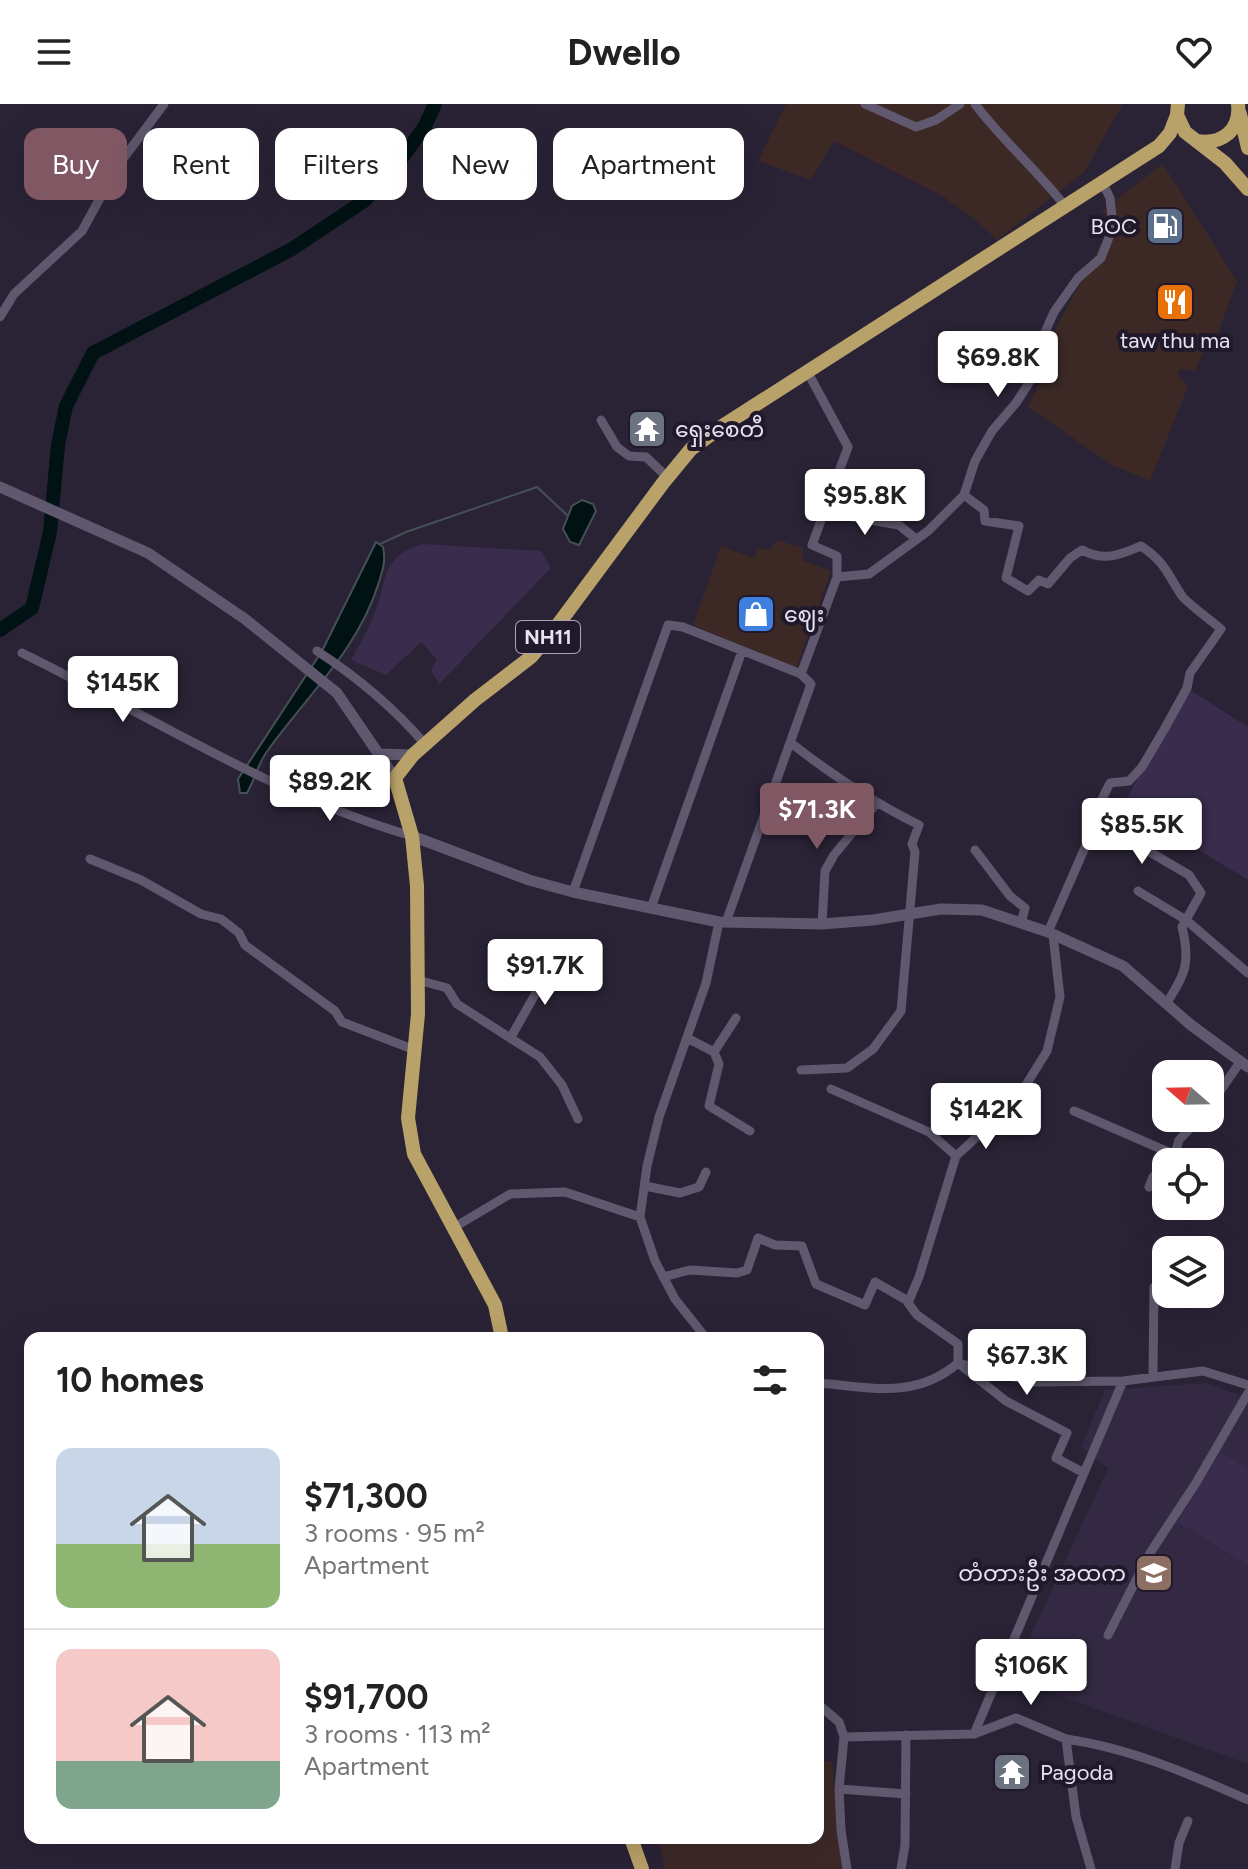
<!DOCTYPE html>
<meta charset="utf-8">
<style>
body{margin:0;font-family:Figtree,"Noto Sans Myanmar",sans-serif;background:#f6f6f6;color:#222;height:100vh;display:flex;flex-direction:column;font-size:30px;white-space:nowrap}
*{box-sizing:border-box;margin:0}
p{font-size:26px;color:#767676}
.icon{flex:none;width:44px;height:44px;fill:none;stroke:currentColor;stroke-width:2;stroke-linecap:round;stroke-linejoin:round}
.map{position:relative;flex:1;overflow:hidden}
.panel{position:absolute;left:24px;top:1228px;width:800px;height:512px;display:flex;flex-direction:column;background:#fff;border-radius:16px;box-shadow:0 8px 32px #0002}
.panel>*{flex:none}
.top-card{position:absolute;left:24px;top:24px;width:800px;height:72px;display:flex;gap:16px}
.needle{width:52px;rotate:290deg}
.controls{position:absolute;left:1152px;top:956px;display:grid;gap:16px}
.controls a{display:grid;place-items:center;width:72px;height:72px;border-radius:16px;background:#fff;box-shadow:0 8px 32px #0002;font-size:40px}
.price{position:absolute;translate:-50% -68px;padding:0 18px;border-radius:8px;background:#fff;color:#222;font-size:26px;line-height:52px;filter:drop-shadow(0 2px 4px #0008)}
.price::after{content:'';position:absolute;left:50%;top:48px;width:24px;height:18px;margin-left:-12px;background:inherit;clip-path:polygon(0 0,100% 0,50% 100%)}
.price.current{background:#7f5863;color:#fff}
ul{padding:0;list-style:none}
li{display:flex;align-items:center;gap:24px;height:200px;padding:0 32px}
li+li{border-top:2px solid #e0e0e0}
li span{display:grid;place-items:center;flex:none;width:224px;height:160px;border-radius:16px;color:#555}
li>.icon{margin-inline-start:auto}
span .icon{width:96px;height:96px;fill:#fffc;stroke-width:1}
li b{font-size:34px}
h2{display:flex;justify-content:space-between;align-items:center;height:96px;padding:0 32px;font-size:34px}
.tag{padding:0 28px;border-radius:16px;background:#fff;box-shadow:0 8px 32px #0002;font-size:28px;line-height:72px}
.tag.current{background:#7f5863;color:#fff}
header{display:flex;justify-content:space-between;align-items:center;height:104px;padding:0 32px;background:#fff;font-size:36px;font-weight:700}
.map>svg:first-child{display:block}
.commercial{fill:#3c2926}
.built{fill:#332943}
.medical{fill:#3c2927}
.green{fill:#392c4d}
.water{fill:#001213;stroke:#455055;stroke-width:2}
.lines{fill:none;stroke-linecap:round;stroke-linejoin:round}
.stream{stroke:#455055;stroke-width:2}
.river{stroke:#001213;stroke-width:14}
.minor{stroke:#60586e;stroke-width:9}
.tertiary{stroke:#60586e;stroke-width:11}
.trunk{stroke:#b9a269;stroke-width:14}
.labels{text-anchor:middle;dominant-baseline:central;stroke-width:8;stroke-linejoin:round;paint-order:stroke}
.shield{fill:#20192c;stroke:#aba6b4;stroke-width:2}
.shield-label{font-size:20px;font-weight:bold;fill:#e6e2ef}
.poi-label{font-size:22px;fill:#e6e2ef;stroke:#20192c;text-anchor:start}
</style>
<header><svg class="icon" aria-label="menu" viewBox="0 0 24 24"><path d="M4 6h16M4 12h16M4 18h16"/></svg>Dwello<svg class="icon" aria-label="heart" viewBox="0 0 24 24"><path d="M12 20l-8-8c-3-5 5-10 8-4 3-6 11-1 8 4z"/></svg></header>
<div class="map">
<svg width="1248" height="1765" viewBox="0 0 1248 1765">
<rect width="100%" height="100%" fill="#2a2336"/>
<path class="commercial" d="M786,0H1121L1122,1L1085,67L997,136L976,116L941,91L834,37L811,76L758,57Z
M1163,60L1237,177L1215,237L1206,243L1195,267L1181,265L1177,270L1188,282L1150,377L1112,361L1028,303L1040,278L1045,245L1112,119L1102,106Z
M778,436L803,444L802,456L831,467L796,565L693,521L721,442L754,454L758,444L769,446Z"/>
<path class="built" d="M1206,1279L1248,1294V1660L1011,1574L1108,1364L1081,1343L1105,1286Z"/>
<path class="medical" d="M818,1655L832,1658L842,1765H665L658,1737L661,1734H818Z"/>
<path class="green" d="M423,440L541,447L551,464L439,580L431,566L437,556L421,538L386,571L351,556C359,541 368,527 374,511C389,477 378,453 423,440Z
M1190,586L1248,623V776L1123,700Z
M1221,1348L1248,1365V1461L1178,1418Z"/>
<path class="water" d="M582,396L593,400L596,407L579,441L570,438L563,425L572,402Z
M376,438L383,443C386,456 383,465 379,478C358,546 309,589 268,646C258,659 255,675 247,689H240L238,675L322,547Z"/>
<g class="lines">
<path class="stream" d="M380,440L406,428L537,383L567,411"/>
<path class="river" d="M0,526L32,504L50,428L58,341L66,302L93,249L292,145L364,97L394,65L425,22L435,0"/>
<path class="minor" d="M865,0L916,23L936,16L960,0
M975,0C1002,36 1037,66 1065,102
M0,213L14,190L82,127L117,63L164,0
M601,316L617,343L629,352L646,353L667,373
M964,391L984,406L985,417L1019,422L1006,474L1028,487L1039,476L1048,480L1070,454L1082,446C1104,458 1120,451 1141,442C1166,459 1166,468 1182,492C1187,499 1212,517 1221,525L1190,569L1187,584L1165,624L1142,663L1129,677L1110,679L1100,699L1099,718L1090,732L1048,828
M825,408L899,421L916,435
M837,473L869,470L928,427L964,391L975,357L992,327L1016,299L1032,274L1038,244L1054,208L1078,174L1101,154L1113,123L1110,94L1102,78
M317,547C357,573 394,604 425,640
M22,549C149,611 276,693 412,732
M791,639C832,671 872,698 919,721L912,740L915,748L901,907L873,945L847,964L801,966
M1099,718L1189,771L1201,789L1182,823C1191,859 1185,871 1166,900
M975,746L1010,792L1025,804L1021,819
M90,755L141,776L201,810L221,815L239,829L245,841L335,907L342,918L415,946
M1138,787L1186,816L1248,869
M573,788L668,521L683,523L801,570
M651,804L742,547
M726,818L811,580L801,570L837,473V452L812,441L848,343L807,267
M822,820L825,767L834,751L876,700
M418,876L447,884L457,900L540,953L562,981L578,1015
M511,933L554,857
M687,934L714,948L719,960L709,1002L750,1027
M714,948L736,914
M831,985L929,1028L956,1052
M1210,1002L1240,958
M1074,1007L1189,1057
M1168,1058L1175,1050L1179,1036L1200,1014
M645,1082L680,1089L699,1083L706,1068
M1149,1083L1153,1073L1166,1060
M453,1124L510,1090L565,1088L640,1113
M663,1173L690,1166L737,1169L747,1166L758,1134L775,1141L802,1142L816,1180L865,1201L875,1178L908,1197
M706,1234L675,1195L655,1157L640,1113L647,1062L659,1013L706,879L719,818
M1153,1271L1154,1183
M818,1279C870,1283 915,1296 958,1259L1034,1278L1123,1277L1203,1267L1248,1281
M1084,1369L1123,1277
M1108,1531L1150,1449L1196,1379L1248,1289
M818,1600L839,1618L844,1633L839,1685L841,1726L847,1765
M974,1630L1084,1369L1056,1354L1067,1329L1006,1297L958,1259V1240L917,1211L908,1199L919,1173L956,1052L1016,997L1047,947L1060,893L1053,831
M844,1633L974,1630L1016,1614L1066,1635L1076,1713L1091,1765
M1066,1635C1129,1644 1190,1670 1248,1696
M839,1685L906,1690
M901,1765L905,1741L906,1631
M1175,1765L1179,1739L1188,1717"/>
<path class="tertiary" d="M0,383L148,449L245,515L337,589L395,674
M380,650L413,651
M412,732L529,776L573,788L719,818L822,820L873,816L941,805L982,806L1048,828L1123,862L1191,921L1248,963"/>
<path class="trunk" d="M1178,0L1177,11L1185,28L1225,59L1248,85
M1240,10L1248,44
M1197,37C1222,41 1241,26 1238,0
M502,1234L495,1201L414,1050L408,1014L418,910L417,782L412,732L395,674L413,651L475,596L531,553L554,526L663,379L691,345L721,323L1159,42L1170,29L1177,11
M631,1734L642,1765"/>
</g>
<defs>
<g id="fuel-square" transform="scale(2)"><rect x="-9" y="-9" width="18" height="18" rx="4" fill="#5c6f8a" stroke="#20192c"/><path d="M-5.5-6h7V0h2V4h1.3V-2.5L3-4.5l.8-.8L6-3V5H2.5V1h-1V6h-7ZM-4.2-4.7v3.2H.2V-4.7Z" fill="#fff"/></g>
<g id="restaurant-square" transform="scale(2)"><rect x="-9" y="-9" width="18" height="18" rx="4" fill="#e8710a" stroke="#20192c"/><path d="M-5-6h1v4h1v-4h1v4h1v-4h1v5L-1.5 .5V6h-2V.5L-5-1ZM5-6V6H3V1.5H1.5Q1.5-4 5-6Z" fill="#fff"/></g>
<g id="temple-square" transform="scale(2)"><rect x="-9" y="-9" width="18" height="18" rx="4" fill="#6b7280" stroke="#20192c"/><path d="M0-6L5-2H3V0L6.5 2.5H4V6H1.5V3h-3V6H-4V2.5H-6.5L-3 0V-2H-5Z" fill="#fff"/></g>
<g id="shop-square" transform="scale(2)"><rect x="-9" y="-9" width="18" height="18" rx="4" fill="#3f7fe0" stroke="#20192c"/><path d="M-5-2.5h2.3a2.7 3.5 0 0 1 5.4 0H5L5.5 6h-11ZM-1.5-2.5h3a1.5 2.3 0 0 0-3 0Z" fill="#fff"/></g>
<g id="school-square" transform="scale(2)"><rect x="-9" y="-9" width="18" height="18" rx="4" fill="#8d6e63" stroke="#20192c"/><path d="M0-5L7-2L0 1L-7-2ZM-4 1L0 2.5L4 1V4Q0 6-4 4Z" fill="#fff"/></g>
</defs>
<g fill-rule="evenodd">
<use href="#fuel-square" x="1165" y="122"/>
<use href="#restaurant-square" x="1175" y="198"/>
<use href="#temple-square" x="647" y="325"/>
<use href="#shop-square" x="756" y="510"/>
<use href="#school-square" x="1154" y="1469"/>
<use href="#temple-square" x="1012" y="1668"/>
</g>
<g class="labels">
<rect class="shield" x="516" y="517" width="64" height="32" rx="6"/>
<g class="shield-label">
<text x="548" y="533">NH11</text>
</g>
<g class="poi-label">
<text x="1137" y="122" text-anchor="end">BOC</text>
<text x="1175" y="236" text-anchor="middle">taw thu ma</text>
<text x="675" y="325">ရှေးစေတီ</text>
<text x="784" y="510">ဈေး</text>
<text x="1126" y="1469" text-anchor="end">တံတားဦး အထက</text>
<text x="1040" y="1668">Pagoda</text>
</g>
</g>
</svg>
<div class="controls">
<a><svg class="needle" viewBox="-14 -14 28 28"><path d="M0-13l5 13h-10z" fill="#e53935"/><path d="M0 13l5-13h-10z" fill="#767676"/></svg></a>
<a><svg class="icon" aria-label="locate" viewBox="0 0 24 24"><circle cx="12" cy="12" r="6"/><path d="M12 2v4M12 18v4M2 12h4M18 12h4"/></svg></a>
<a><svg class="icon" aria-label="layers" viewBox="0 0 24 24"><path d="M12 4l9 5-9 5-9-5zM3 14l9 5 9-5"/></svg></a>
</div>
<b class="price" style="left:998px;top:295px">$69.8K</b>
<b class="price" style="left:865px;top:433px">$95.8K</b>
<b class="price" style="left:123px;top:620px">$145K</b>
<b class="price" style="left:330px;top:719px">$89.2K</b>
<b class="price current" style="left:817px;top:747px">$71.3K</b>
<b class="price" style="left:1142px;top:762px">$85.5K</b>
<b class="price" style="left:545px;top:903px">$91.7K</b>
<b class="price" style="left:986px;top:1047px">$142K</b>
<b class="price" style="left:1027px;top:1293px">$67.3K</b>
<b class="price" style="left:1031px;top:1603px">$106K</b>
<div class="top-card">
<a class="tag current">Buy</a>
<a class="tag">Rent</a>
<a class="tag">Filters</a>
<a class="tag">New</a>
<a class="tag">Apartment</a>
</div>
<section class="panel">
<h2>10 homes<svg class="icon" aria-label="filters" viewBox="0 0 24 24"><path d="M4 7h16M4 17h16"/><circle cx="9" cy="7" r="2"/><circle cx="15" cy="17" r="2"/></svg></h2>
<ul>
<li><span style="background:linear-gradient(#c9d6e8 60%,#8fb573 0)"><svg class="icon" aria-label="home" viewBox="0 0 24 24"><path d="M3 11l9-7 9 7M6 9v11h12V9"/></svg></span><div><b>$71,300</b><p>3 rooms · 95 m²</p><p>Apartment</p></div></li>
<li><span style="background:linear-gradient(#f6c9c9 70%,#7fa58c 0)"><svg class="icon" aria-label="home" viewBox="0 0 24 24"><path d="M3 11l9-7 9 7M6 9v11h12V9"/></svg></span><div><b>$91,700</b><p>3 rooms · 113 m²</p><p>Apartment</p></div></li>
</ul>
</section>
</div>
